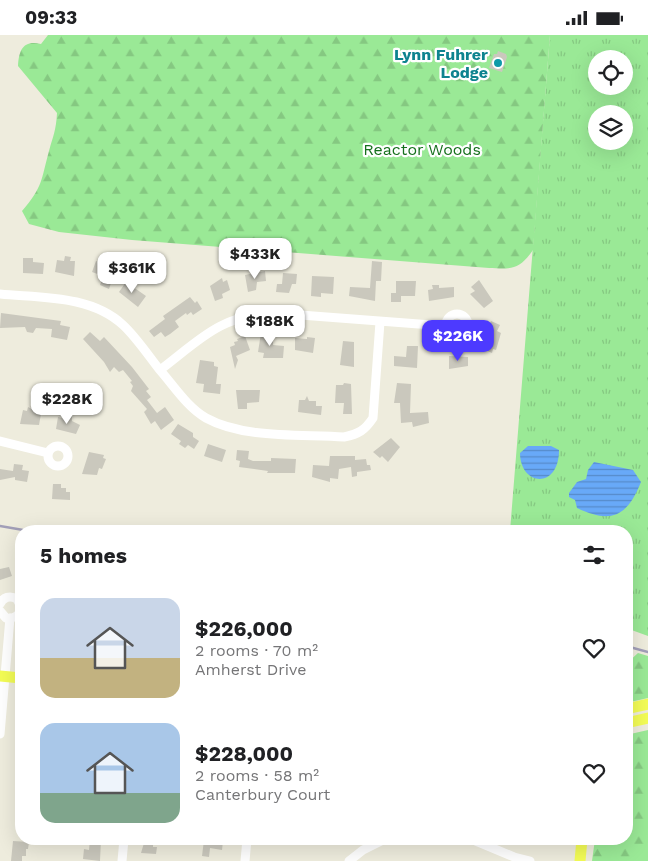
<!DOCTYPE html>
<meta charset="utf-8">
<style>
body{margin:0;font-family:"Work Sans",sans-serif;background:#f2f2f2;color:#202124;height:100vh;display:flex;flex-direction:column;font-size:19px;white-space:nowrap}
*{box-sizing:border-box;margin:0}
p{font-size:16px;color:#757577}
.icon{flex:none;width:28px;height:28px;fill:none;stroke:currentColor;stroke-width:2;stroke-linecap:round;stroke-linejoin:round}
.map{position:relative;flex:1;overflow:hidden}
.side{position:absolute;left:15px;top:490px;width:618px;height:320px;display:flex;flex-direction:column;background:#fff;border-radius:20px;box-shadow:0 5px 20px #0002}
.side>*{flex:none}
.tools{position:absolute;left:588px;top:15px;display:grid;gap:10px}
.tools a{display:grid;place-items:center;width:45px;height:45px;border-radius:50%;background:#fff;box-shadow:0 5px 20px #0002;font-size:25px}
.price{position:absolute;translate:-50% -42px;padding:0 11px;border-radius:10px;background:#fff;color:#222;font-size:16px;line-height:32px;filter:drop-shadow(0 1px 2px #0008)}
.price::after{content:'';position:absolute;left:50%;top:30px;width:15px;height:11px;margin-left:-8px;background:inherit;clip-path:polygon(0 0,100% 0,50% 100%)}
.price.current{background:#4d3aff;color:#fff}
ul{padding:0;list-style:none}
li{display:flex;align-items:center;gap:15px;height:125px;padding:0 25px}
li span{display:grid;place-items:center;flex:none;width:140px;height:100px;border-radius:15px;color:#555}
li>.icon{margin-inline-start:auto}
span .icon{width:60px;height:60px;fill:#fffc;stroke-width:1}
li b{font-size:21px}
h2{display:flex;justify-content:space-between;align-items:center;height:60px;padding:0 25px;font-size:21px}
.status{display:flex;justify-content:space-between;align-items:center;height:35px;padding:0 25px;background:#fff;direction:ltr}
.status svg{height:14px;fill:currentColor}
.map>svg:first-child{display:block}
.grass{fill:url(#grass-tufts);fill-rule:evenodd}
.forest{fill:url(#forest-firs)}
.water{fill:url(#water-rules)}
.building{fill:#cac8bd}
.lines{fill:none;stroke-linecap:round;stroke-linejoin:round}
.minor{stroke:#fff;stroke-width:9}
.major{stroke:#f3fc55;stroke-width:11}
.rail{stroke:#a29fb8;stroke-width:2.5}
.culture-dot{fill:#0f9aa8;stroke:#fff;stroke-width:2}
.labels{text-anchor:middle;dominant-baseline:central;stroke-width:4.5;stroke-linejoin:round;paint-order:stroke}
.culture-label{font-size:16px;font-weight:bold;fill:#0d838f;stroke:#fff;text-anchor:end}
.park-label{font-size:16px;fill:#15701c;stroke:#fff}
</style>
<div class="status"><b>09:33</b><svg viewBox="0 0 49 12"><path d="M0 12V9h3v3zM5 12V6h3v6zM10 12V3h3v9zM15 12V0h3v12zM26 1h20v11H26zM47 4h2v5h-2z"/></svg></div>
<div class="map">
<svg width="648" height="826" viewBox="0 0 648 826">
<defs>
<pattern id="grass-tufts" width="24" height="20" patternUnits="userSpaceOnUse" patternTransform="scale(1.25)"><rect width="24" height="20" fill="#9ae996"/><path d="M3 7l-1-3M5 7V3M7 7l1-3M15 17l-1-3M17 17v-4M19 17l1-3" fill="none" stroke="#85c881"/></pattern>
<pattern id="forest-firs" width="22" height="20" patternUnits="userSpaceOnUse" patternTransform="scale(1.25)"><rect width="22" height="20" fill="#9ae996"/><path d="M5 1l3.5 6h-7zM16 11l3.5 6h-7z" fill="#85c881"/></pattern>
<pattern id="water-rules" width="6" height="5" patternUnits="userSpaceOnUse" patternTransform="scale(1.25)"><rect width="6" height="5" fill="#68a9f8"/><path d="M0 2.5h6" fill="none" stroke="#568ac9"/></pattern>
</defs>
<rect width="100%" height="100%" fill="#eeecdd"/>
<path class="grass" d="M550,0H648V601L626,593V496H510ZM596,24H624V51H596ZM596,79H624V106H596Z"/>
<path class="forest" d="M48,0H550L533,215C519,235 512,234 489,233L132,205L59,197L29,189L22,176C43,152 41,145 49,116C53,101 56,96 57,78L18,31C19,15 23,5 41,9Z
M638,618L648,621V663L626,668V629Z
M648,695V826H592L595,804H626V700Z"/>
<path class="water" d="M528,411H551L559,415C559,455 520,451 520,418Z
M594,427L633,435L641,447C627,482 611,489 577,473L575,465L569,462V458L577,447L586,444L588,435Z"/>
<path class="building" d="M498,16L506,19L507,22L502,37L489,33L494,19H497Z
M65,221L71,222L70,226H75L74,241L55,237L57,225L64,226Z
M23,223H33V227L44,228L43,239L23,238Z
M96,226L116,233L109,254L100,250L103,241L92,237Z
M372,226L382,227L381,246H376L375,266L349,261L350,252L370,253Z
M265,236L266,246L257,247L256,255L248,257L245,240Z
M283,238L297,239L296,249H292L289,258L276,257L277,249H282Z
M312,241L334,242L333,259L321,258V262L311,261Z
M222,243L223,247L227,245L230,255L222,259L223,263L215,266L210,251Z
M479,245L493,266L484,273L470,259L475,256L471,252Z
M396,246H416L415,261H401V267H391V258H396Z
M126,247L146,261L138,272L119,257Z
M432,250H439V253L454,252V262L429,266L428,255L433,254Z
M190,262L195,268L197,266L202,274L193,280L191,277L187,280L186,278L175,286L179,292L170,299L165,302L161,297L154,302L149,296L165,284L163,281Z
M1,278L61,286L60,290L70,292L67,305L51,302L52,294L36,293L33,298L27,297L25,292L0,293Z
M491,286L500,290L497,296L501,298L496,315L493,314L492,318L483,314L485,310L483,309Z
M90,297L100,306L104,302L132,332L149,354L146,356L151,362L147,365L157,378L165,372L174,385L161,395L155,386L151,389L144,377L147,374L131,356L133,351L130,347L132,346L123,335L119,337L114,332L110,337L104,327L83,304Z
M261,298L273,300V310L284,311L283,323H263L264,318L258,317Z
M245,301L250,315L236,321L238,325L235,334L230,312L235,310L234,307L238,306L237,304Z
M307,302L315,303L313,318L295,315V303L307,304Z
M343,306L354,307V332L340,330Z
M407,311H418L417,333L394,331V321L406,322Z
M449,321L468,322V331L449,334Z
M200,325L214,327V331L218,332L216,349H221L220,359L203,357L204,349L196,348Z
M344,348L351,349L352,379H343L344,368H335L336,350H343Z
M397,348L411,349L410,378L428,377L429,388L413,392L412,387L401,388L400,368H394Z
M236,355H260L259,367L247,368V374H238Z
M307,361L309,366H316V371H322L321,380L298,377L299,365H305Z
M28,372L41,379L39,390L20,389L23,375L27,376Z
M69,379L72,381V386L80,390L76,399L56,394L58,382L65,384L66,380Z
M178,389L193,398V402L199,406L194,414L188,410L185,413L179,409L181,406L171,399Z
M391,403L400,412L388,427L382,421L380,423L373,417Z
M208,409L226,415L222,427L204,421Z
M237,415L249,416L248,424L253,426H271V423L296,424L295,438H267L268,436L239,432L240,426L236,425Z
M89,417L104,420L103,423L106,424L102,434L99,433L97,440L82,439Z
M330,421H355V425L366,424L367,430H370L371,435L357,437V441L352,442L351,432L339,434L338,444L330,443V447L312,442L313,430L329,431Z
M14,429L23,430L22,435L29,436L27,447L15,445V442L0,445V434L13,436Z
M53,449H61V453H66V457H70V465L52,464Z
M19,526H21V545L15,543Z
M9,532L12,541L0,545V534Z
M15,776L21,777V790L15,789Z
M90,804H101L100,826L83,824L84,814L89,815Z
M207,804L223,806L222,815L210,813L209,822L202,821L204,805Z
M13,806L29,807L28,814H26V821H22V826H11Z
M144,808H153V812H157L156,819L141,818Z"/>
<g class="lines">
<path class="minor" d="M0,259C41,263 91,260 123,290C136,302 148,320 159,334C174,351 187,372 206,383C244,404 302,399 344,402C359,399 365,395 373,383L380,287
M446 290a11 11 0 1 1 22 0a11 11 0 1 1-22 0Z
M160,335C202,303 219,281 274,278L445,291
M0,406L48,418
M48 421a10 10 0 1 1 20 0a10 10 0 1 1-20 0Z
M0,569C3,562 10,560 17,564L21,572
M0,576L6,583C13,584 20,581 21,573
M0,699L10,583
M471,804L514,822L530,826
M122,826L124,804
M245,826L247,804
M349,826L363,815L385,804"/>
<path class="major" d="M0,641L21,643
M626,674L648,669
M626,688L648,683
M580,826L582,804"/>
<path class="rail" d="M0,491L29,496
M626,611L648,617"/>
</g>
<circle class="culture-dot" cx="498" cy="28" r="5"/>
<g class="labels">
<g class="culture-label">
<text x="488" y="19">Lynn Fuhrer<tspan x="488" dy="18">Lodge</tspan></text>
</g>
<g class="park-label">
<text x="422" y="114">Reactor Woods</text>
</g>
</g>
</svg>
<div class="tools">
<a><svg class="icon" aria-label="locate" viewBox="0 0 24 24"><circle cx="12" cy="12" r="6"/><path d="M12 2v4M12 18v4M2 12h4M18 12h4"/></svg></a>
<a><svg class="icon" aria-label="layers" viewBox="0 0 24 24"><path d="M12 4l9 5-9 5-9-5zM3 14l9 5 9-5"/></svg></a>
</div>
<b class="price" style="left:255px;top:245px">$433K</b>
<b class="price" style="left:132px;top:259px">$361K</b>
<b class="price" style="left:270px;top:312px">$188K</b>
<b class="price current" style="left:458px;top:327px">$226K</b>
<b class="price" style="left:67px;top:390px">$228K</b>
<section class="side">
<h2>5 homes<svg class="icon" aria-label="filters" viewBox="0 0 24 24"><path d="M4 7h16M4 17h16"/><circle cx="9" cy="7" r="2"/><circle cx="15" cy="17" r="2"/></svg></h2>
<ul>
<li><span style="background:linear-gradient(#c9d6e8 60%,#c2b280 0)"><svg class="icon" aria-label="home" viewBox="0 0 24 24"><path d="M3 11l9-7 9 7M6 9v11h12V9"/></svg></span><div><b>$226,000</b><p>2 rooms · 70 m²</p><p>Amherst Drive</p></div><svg class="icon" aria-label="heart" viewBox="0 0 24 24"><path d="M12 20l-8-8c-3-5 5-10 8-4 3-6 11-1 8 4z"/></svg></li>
<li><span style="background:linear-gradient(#a9c7e8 70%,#7fa58c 0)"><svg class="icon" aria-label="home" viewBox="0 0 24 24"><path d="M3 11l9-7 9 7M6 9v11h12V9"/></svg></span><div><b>$228,000</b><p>2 rooms · 58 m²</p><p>Canterbury Court</p></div><svg class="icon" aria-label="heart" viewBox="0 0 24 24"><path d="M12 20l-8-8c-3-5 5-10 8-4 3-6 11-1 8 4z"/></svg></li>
</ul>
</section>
</div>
